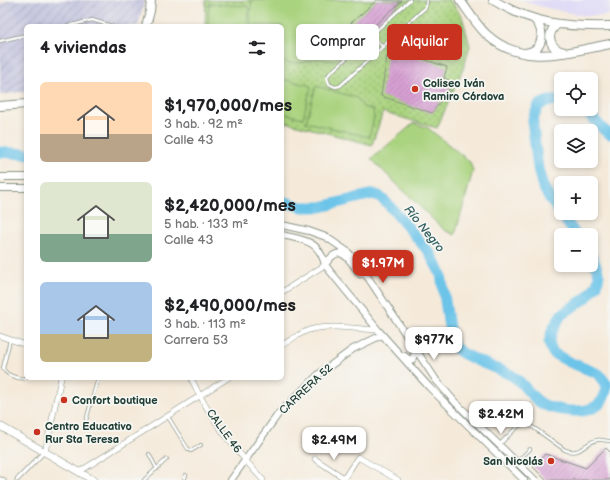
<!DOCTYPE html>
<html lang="es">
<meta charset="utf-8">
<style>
body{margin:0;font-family:"Balsamiq Sans",sans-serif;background:#f6f6f6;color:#202124;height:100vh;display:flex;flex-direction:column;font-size:15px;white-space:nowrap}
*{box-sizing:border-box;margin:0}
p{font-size:13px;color:#757577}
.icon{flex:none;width:22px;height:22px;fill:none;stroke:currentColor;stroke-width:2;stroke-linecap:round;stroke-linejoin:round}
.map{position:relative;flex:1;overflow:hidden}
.side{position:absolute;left:24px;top:24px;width:260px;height:356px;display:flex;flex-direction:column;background:#fff;border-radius:6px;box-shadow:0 2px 6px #0003}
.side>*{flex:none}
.top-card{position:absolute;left:296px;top:24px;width:254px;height:36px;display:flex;gap:8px}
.controls{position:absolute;left:554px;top:72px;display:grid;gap:8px}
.controls a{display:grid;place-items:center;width:44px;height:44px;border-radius:6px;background:#fff;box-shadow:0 2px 6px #0003;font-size:20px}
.price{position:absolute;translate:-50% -34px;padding:0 9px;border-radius:8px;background:#fff;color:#222;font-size:13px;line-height:26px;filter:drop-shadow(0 1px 2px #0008)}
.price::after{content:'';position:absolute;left:50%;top:24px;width:12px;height:9px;margin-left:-6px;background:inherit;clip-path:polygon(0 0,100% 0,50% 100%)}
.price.on{background:#c8321e;color:#fff}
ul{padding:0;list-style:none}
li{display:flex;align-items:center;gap:12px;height:100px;padding:0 16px}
li span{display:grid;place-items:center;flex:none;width:112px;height:80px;border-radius:6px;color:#555}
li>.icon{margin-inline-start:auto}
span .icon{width:48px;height:48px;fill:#fffc;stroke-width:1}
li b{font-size:17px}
h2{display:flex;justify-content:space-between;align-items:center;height:48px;padding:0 16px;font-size:17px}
.tag{padding:0 14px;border-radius:6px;background:#fff;box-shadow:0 2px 6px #0003;font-size:14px;line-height:36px}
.tag.on{background:#c8321e;color:#fff}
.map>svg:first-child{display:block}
.built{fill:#dbd6f7}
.industrial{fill:url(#industrial-furrows)}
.green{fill:url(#green-dots);stroke:#64885a}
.pitch{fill:#aad37f;stroke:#64885a}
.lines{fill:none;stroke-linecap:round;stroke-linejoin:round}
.river{stroke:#6cc4e9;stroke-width:11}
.building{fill:url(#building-hatch)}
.service-casing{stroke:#8a9487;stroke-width:4}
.pedestrian-casing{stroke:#8a9487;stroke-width:5}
.minor-casing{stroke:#8a9487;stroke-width:6}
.tertiary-casing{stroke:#8a9487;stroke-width:8}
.secondary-casing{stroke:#8a9487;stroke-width:8}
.primary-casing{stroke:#8a9487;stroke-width:10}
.service{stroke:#fff;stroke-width:2.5}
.pedestrian{stroke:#fff;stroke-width:3.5}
.minor{stroke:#fff;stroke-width:5}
.tertiary{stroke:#fff;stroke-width:6}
.secondary{stroke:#fff;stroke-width:7}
.primary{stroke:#fff;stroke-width:8}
.poi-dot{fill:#c8321e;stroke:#f6f6f2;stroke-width:1.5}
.labels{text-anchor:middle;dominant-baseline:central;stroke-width:3.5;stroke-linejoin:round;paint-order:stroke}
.poi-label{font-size:11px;font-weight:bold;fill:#1f3d34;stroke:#f6f6f2;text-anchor:start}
.street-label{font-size:11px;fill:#1f3d34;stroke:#f6f6f2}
.water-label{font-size:12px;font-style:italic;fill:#325f61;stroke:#f6f6f2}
</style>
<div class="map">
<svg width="610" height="480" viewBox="0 0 610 480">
<defs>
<pattern id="industrial-furrows" width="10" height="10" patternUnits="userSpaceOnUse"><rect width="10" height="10" fill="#c1c2dd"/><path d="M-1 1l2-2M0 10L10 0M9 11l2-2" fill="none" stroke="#9c9fb4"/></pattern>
<pattern id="green-dots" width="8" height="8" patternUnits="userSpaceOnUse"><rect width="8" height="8" fill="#aad37f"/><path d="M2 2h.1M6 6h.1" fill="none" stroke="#8aac69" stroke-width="1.8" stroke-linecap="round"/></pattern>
<pattern id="building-hatch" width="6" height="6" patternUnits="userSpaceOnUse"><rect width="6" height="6" fill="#d7a0d3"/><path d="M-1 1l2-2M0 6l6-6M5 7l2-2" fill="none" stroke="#ae84ac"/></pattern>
</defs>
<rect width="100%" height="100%" fill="#f6f6f2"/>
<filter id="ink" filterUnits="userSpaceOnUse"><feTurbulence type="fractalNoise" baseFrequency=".025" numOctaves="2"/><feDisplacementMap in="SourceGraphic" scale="8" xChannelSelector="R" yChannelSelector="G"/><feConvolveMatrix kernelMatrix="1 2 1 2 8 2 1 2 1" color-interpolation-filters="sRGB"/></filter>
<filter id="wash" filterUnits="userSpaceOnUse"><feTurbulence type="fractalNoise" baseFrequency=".012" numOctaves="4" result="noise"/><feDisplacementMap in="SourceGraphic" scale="16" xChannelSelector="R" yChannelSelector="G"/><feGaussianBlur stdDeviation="0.9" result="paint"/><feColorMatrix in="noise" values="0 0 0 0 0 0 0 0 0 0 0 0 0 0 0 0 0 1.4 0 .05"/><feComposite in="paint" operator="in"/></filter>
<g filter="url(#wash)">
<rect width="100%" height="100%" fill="#f5eada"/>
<path class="built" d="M522,0H610V14L603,16L579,15L539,6Z"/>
<path class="industrial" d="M9,0H145L138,26H26V93L20,92L0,95V4Z"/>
<path class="green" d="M206,0L247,1V0H450L462,16L470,46L463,69L437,128L383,112L372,145L282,121V26H205Z"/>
<path class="pitch" d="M252,0H401L402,1L333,61L318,58L301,63H288L282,61V26H251L250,14Z
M209,4L248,6L247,26H208Z
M282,79L311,86L303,118L282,113Z
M316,86L357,98L363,107L373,110L374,118L369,137L306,122Z
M414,123L428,128L470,162L473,171L455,235L444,230L371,159Z"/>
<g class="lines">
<path class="river" d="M561,99L546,102L539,105L533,119V127L538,168L542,184L548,196L576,235
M584,109L605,131L610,134
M0,152L26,154
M282,201L302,207H321L373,194L379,196L388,204L429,252L441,274L451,341C453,344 455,348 458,350C473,361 495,367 511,375C522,381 528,393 538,401C551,411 589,417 601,402C605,398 606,390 607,385L599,374L569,362L553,353L549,343L552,331L561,315L586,298L597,285L599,275L597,268L591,255"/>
</g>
<g id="blocks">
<path class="building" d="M377,0L402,1L347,50L335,37Z
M402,52L447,67L444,78L454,83L432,113L381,96L387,56L399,60Z
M606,448L610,452V480H546L533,467L545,454L586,468Z"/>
</g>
</g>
<g filter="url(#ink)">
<use href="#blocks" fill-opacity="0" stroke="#8a9487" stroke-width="1"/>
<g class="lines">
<g class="service-casing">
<path id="service" d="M410,0L329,74L327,78L329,84L335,87L340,86L426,7L427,0
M68,26L92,20L112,26
M371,35L383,47
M0,41L26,35
M10,340L3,368C5,375 20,380 26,378
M168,417L188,449L191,451L201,445
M85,424L98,378
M499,445L516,428L524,423L534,428L565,450C582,456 583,443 597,440C601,439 606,441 610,441
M149,454L157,469
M517,462L530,449
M144,480L167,459
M184,480L186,475"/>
</g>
<g class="pedestrian-casing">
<path id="pedestrian" d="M0,479L4,480
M17,480L44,452"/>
</g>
<g class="minor-casing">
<path id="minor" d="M282,292L325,265
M0,336L26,345
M282,345C291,340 300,333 309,330C331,324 356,329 378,330
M191,378C210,419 233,447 263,480
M45,452L61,378
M315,459L344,478
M79,472L228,378
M343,480L358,457L398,480"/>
</g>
<g class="tertiary-casing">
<path id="tertiary" d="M0,177H26
M0,188H26
M282,225L309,231L326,237L348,252L369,279L436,380L455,402L535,480
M282,235C304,240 319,240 325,265L378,330L429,387L524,480
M325,265C341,241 348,259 360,274
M405,356L410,360H412L416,350
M231,480L279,413L319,374L353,349L382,335"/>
</g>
<g class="secondary-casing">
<path id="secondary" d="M0,426L93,480"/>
</g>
<g class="primary-casing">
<path id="primary" d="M460,0C468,11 476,24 486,34C522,68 567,52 610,44
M493,0C532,24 565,27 610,26
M558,24C545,33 549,49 564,52
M146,26L150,11L151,0
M525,53C544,51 546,31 534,19
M0,106L26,104"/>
</g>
<use href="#service" class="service"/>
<use href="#pedestrian" class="pedestrian"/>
<use href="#minor" class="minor"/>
<use href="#tertiary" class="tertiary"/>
<use href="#secondary" class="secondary"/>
<use href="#primary" class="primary"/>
</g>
</g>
<g class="poi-dot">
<circle cx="415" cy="89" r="4"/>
<circle cx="64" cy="400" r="4"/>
<circle cx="37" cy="432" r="4"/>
<circle cx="551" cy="461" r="4"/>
</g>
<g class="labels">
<g class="poi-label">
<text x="423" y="83">Coliseo Iván<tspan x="423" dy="13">Ramiro Córdova</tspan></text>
<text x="72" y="400">Confort boutique</text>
<text x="45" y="426">Centro Educativo<tspan x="45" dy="13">Rur Sta Teresa</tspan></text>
<text x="543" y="461" text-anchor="end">San Nicolás</text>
</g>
<g class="street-label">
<text transform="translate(306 389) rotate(-43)">CARRERA 52</text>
<text transform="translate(224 431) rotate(54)">CALLE 46</text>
</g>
<g class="water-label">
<text transform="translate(424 229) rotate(51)">Río Negro</text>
</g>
</g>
</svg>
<div class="controls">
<a><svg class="icon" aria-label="locate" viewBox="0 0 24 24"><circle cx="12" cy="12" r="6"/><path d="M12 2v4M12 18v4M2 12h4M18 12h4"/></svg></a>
<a><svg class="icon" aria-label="layers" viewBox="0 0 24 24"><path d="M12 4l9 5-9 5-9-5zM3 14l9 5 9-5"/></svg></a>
<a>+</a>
<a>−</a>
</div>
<b class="price on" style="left:383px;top:284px">$1.97M</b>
<b class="price" style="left:434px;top:361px">$977K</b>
<b class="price" style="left:501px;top:435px">$2.42M</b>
<b class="price" style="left:334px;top:461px">$2.49M</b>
<div class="top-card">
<a class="tag">Comprar</a>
<a class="tag on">Alquilar</a>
</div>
<section class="side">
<h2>4 viviendas<svg class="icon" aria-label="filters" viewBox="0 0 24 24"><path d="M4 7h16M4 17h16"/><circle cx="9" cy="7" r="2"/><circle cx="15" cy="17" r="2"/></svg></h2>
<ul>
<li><span style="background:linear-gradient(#ffd9b3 65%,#b9a48a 0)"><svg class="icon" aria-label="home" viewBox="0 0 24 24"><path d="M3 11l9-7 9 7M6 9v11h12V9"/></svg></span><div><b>$1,970,000/mes</b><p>3 hab. · 92 m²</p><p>Calle 43</p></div></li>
<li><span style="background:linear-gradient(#dfe7d0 65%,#7fa58c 0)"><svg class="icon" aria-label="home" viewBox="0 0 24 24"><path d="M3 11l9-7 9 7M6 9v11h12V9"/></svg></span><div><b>$2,420,000/mes</b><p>5 hab. · 133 m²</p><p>Calle 43</p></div></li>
<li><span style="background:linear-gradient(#a9c7e8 65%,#c2b280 0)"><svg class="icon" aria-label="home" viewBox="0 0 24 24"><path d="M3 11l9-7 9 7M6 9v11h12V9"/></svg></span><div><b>$2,490,000/mes</b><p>3 hab. · 113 m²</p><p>Carrera 53</p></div></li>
</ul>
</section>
</div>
